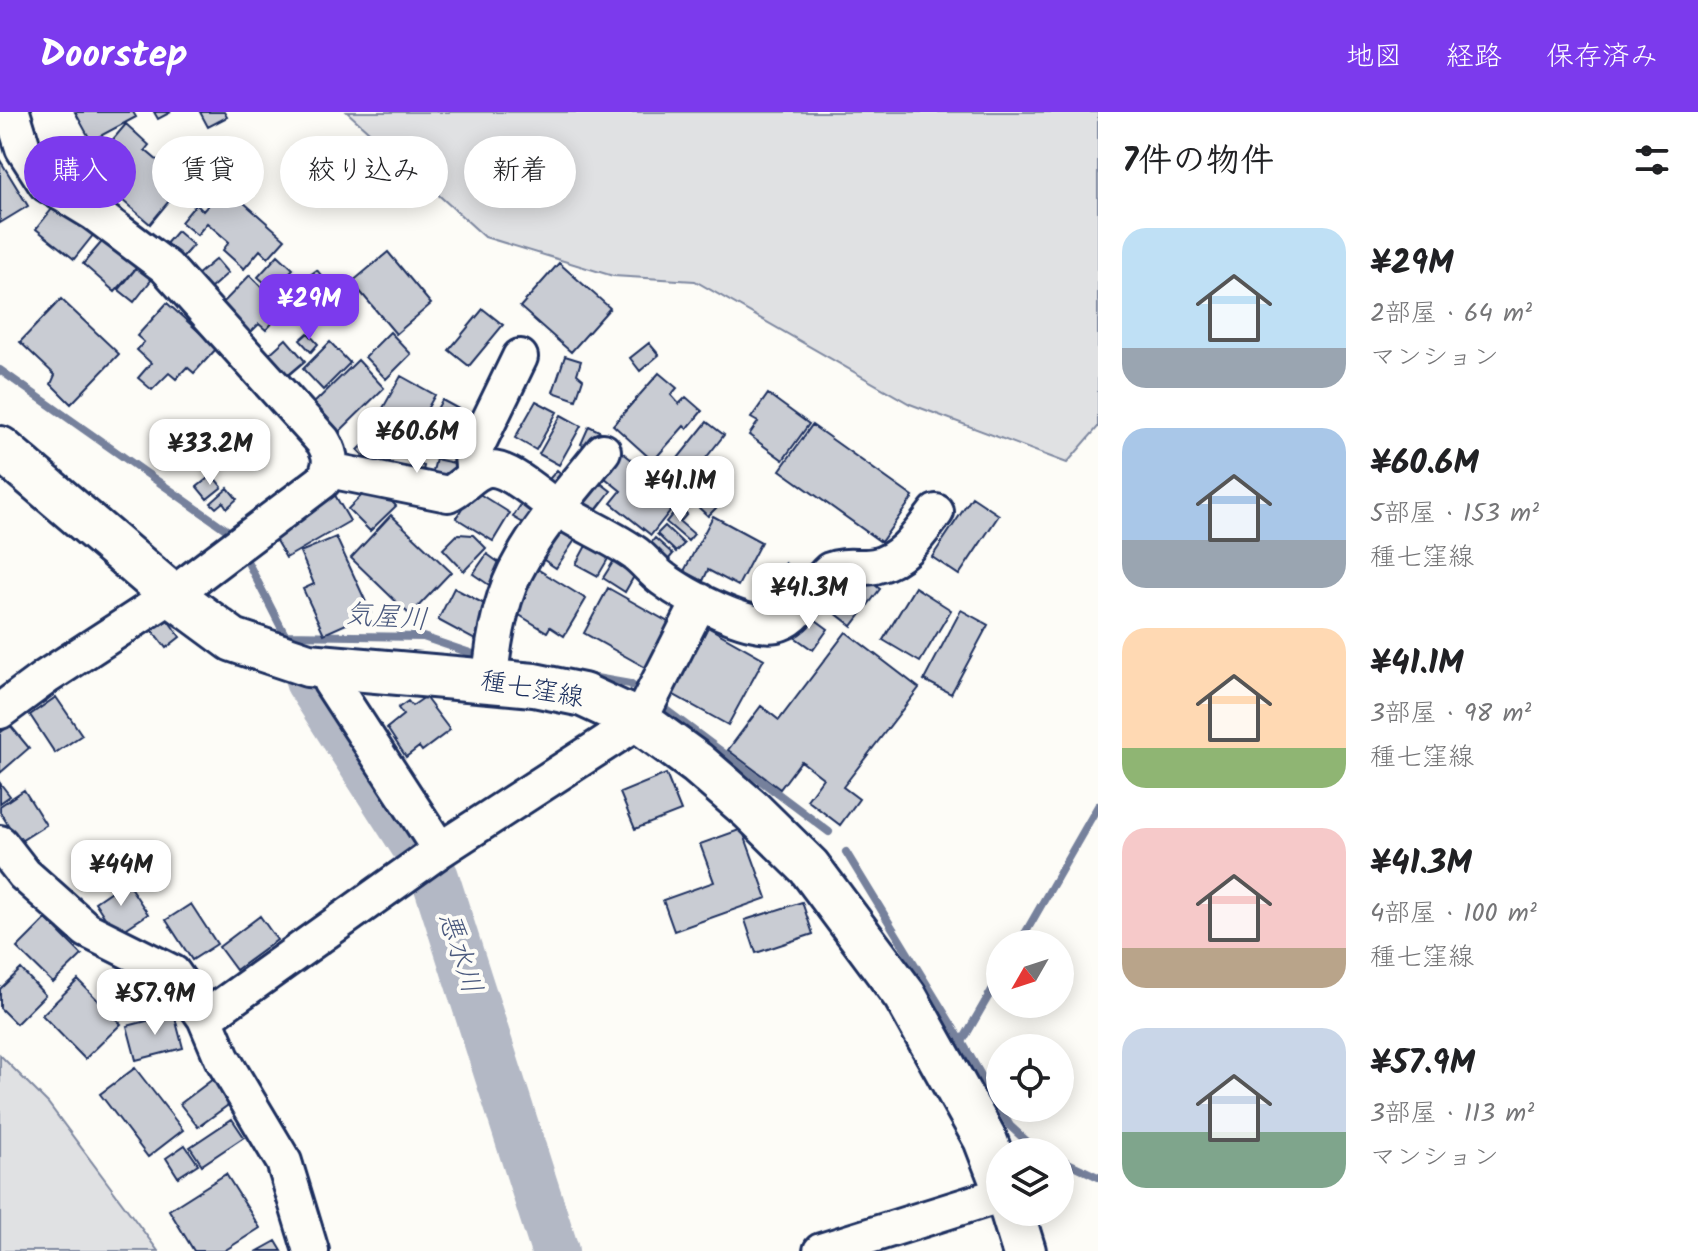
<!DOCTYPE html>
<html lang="ja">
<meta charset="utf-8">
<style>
body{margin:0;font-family:Kalam,"Klee One",sans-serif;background:#f2f2f2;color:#202124;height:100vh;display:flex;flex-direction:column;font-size:30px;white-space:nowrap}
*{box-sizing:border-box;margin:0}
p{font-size:26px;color:#757577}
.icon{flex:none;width:44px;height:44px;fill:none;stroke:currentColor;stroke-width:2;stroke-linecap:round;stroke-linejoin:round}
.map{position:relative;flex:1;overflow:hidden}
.details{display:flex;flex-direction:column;background:#fff;width:600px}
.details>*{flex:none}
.guide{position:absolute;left:24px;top:24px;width:760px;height:72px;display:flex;gap:16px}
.needle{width:52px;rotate:231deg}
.fabs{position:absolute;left:986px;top:818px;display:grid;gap:16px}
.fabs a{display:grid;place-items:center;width:88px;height:88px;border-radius:50%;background:#fff;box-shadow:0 4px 20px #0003;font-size:40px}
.price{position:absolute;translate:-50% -68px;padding:0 18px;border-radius:16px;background:#fff;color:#222;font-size:26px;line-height:52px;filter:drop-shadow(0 2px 4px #0008)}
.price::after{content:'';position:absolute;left:50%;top:48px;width:24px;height:18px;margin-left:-12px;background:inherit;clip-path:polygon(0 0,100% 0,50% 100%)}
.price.current{background:#7c3aed;color:#fff}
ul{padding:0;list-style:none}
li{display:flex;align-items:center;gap:24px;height:200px;padding:0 24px}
li span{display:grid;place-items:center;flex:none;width:224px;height:160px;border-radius:24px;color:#555}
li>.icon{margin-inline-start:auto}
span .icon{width:96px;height:96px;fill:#fffc;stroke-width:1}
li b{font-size:34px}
h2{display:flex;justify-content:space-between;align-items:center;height:96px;padding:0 24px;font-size:34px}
.pill{padding:0 28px;border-radius:36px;background:#fff;box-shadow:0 4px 20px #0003;font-size:28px;line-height:72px}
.pill.current{background:#7c3aed;color:#fff}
header{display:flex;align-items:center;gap:48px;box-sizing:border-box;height:112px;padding:0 40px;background:#7c3aed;color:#fff}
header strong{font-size:38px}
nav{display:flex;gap:44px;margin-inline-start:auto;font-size:28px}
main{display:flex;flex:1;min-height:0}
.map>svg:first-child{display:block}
.green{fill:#e0e1e3;stroke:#7e88a0;stroke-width:2}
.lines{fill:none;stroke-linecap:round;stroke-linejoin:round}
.stream{stroke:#76819c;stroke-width:8}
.river{stroke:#b3b8c5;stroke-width:48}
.building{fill:#c9ccd3;stroke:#1b2f5e;stroke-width:2}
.minor-casing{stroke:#1b2f5e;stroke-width:40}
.major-casing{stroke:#1b2f5e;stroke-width:48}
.minor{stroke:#fdfcf7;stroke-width:34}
.major{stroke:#fdfcf7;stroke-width:42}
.labels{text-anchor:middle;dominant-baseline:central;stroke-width:8;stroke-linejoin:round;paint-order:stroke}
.street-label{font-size:26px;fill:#1b2f5e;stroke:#fdfcf7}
.water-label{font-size:28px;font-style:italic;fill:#49587d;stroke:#fdfcf7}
</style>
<header>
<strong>Doorstep</strong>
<nav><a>地図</a><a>経路</a><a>保存済み</a></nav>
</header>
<main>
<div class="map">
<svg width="1098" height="1139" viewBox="0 0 1098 1139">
<rect width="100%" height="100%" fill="#fdfcf7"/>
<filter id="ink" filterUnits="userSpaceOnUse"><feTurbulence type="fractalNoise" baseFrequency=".0125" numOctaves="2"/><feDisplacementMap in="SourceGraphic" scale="16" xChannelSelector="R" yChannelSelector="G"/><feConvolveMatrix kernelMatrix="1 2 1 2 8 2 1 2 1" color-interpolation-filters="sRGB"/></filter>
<g filter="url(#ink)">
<path class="green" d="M347,0H1098V315L1067,351L910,292L695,169L613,164L485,125Z
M0,943L48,991L158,1139H0Z"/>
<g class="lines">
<path class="stream" d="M0,258L234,423
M242,439L285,523L423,525L485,546
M585,564L630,572L644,582
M658,592L829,720
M846,740L962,930L1010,1014L1033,1035L1044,1040
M1019,832L1098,694
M962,930L1000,864
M1060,1047L1098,1065"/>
<path class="river" d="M309,569L435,765L555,1139"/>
</g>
<path class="building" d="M75,0H133L136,5L91,29Z
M154,0H171L158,7Z
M200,0H224L227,5L208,15Z
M126,12L149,33L145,38L184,71L150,112L115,82L127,68L98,45Z
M80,46L90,58L69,76L59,65Z
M0,48L28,94L0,111Z
M225,74L285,127L268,146L260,138L244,157L223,138L229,130L207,111L197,123L181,110L196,92L203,99Z
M56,92L94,122L74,147L36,117Z
M112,118L145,146L115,180L83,152Z
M177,119L193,133L180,148L164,134Z
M388,140L431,192L396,222L352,170Z
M278,143L293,157L273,178L258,165Z
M216,147L228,161L210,177L197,163Z
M141,150L156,162L134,190L119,178Z
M559,151L610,196L571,240L520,195Z
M317,158L336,182L306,205L287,180Z
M250,163L278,191L271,198L278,205L266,218L259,212L247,224L219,195Z
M61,187L119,242L71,292L51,272L55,263L20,230Z
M167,191L217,236L194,261L187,255L176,267L169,261L152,278L138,266L151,251L137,238L144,230L137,224Z
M483,197L503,213L469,254L449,238Z
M390,220L411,242L386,267L365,245Z
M308,221L318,232L311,240L300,228Z
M286,227L305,249L286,265L267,244Z
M330,230L350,251L323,278L303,257Z
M649,231L659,243L640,259L630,246Z
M565,244L581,249L577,262L583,267L576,288L553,280Z
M358,248L384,276L338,321L311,294Z
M659,261L677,276L671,283L679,292L686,285L702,299L687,317L684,314L653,349L613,313Z
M401,264L435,283L417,315L383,296Z
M768,282L809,312L783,348L749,323L758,310L751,306Z
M442,288L466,301L447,335L423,322Z
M536,289L557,300L536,338L515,326Z
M561,303L581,314L559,353L539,342Z
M707,310L724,323L691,365L674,351Z
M812,313L913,385L881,430L780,358Z
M589,314L603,321L594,339L581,332Z
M375,322L390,337L374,354L358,338Z
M618,337L655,366L667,350L693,370L651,423L611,391L621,379L599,361Z
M436,347L463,353L458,373L431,367Z
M414,351L424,354L420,374L410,372Z
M557,358L573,372L539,379Z
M212,363L222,375L207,387L197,375Z
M594,366L611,379L586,411L569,399Z
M703,366L725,387L708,404L686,384Z
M374,371L396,394L370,419L348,397Z
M228,376L237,387L227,396L223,390L216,396L211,391Z
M332,378L350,409L286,446L268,415Z
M473,378L510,401L493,429L456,406Z
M972,385L999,403L959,463L932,445Z
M524,388L541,399L532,416L513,405Z
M679,394L687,402L680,410L694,422L688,429L666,410Z
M391,403L451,460L410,503L351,446Z
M713,404L761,430L738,474L708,458L703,469L684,459Z
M560,405L581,419L556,456L535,442Z
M665,414L684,432L676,440L657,422Z
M458,422L473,423L486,436L464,459L443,437Z
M336,425L371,501L324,522L303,477L314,472L300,440Z
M655,426L673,442L662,455L644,440Z
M589,428L612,440L598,464L576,452Z
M620,439L641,452L625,480L603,466Z
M487,442L509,458L495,477L473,462Z
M785,451L809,474L779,506L755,484Z
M534,455L586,487L564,524L550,515L547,520L516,501L525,486L518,482Z
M863,464L880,477L852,514L822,491L842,465Z
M915,475L951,498L920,550L883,528Z
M454,476L492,496L475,528L438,508Z
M608,476L675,514L650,558L584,521Z
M961,498L988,513L951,582L924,568Z
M805,500L828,517L813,538L790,522Z
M167,507L180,525L166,536L152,518Z
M704,513L764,547L728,613L667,579Z
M846,520L919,576L843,675L859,687L840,713L807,688L823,666L801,649L780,677L728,638L761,594L779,608Z
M56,585L82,623L55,641L30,603Z
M425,585L450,618L422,639L419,635L406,645L387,616L403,603L398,596L408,589L412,594Z
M10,613L29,636L0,661V621Z
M666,662L681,699L635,717L620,681Z
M0,671L10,684L0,691Z
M24,678L46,713L19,730L0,700V694Z
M742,717L767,786L674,819L663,788L714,770L700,732Z
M126,769L148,802L116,823L95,790Z
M802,790L813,822L756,841L745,808Z
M191,792L217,832L192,848L166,808Z
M260,804L277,828L236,858L219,835Z
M46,807L82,843L53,871L17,836Z
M21,857L45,883L16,912L0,896V877Z
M78,868L121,912L85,947L42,903Z
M174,902L183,936L136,948L127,914Z
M135,956L183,1018L148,1045L100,982Z
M217,964L235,988L198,1015L180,992Z
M232,1007L244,1025L202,1053L190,1035Z
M185,1033L198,1052L178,1065L166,1046Z
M226,1062L260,1116L224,1139H194L169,1098Z
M276,1129L282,1139H258Z"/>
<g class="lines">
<g class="minor-casing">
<path id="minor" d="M329,358L448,382C463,376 473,359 489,357C509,355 540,385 557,396C582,413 611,424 636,442C646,450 653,460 663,467C685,484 753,521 780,511C803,503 812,473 830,458C845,452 860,457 875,454C903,448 920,421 936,400
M477,361L473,354L472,344L520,245
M329,555L330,569L440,738
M490,569C493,529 500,484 521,449C543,409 575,375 603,339
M0,599L46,565L172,483L323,369C332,353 332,344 323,329L166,155L94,101L46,72L23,36L12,0
M0,731L24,762L87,818L173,861L205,906L222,946L284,1050L311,1139
M205,906L440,738L639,609L700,489
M821,1139L1000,1083"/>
</g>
<g class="major-casing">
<path id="major" d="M0,336L172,483L233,528L308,553L534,573L583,583L639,609L697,651L751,698L809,755L905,884L985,1027L1000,1066
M1012,1100L1024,1139"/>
</g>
<use href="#minor" class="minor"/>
<use href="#major" class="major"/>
</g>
</g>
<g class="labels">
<g class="street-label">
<text transform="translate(532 578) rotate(10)">種七窪線</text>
</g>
<g class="water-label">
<text transform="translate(386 506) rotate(4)">気屋川</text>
<text transform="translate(459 841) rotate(72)">悪水川</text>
</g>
</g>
</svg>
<div class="fabs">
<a><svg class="needle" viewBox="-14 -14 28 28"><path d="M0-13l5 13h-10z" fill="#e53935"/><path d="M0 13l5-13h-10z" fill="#757577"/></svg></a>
<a><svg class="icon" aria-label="locate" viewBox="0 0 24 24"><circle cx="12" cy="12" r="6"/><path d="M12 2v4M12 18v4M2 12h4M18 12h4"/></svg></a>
<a><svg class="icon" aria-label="layers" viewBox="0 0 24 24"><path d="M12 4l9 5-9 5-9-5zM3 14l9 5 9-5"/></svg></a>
</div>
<b class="price current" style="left:309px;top:230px">¥29M</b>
<b class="price" style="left:417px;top:363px">¥60.6M</b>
<b class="price" style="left:210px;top:375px">¥33.2M</b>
<b class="price" style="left:680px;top:412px">¥41.1M</b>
<b class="price" style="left:809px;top:519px">¥41.3M</b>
<b class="price" style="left:121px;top:796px">¥44M</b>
<b class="price" style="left:155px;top:925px">¥57.9M</b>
<div class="guide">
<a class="pill current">購入</a>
<a class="pill">賃貸</a>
<a class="pill">絞り込み</a>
<a class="pill">新着</a>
</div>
</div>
<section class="details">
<h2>7件の物件<svg class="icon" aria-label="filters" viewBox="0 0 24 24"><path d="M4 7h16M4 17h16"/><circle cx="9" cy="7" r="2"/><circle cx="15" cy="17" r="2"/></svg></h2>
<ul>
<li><span style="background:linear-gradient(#bfe0f5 75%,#9aa5b1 0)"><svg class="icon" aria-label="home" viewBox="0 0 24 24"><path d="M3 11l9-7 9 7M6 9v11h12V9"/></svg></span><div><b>¥29M</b><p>2部屋 · 64 m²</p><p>マンション</p></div></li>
<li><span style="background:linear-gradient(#a9c7e8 70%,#9aa5b1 0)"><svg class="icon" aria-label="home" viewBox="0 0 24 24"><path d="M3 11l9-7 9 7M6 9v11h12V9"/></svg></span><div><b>¥60.6M</b><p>5部屋 · 153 m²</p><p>種七窪線</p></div></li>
<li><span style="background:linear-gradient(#ffd9b3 75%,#8fb573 0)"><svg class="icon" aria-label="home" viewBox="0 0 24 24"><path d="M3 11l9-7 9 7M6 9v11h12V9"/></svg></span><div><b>¥41.1M</b><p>3部屋 · 98 m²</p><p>種七窪線</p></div></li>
<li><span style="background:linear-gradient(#f6c9c9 75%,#b9a48a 0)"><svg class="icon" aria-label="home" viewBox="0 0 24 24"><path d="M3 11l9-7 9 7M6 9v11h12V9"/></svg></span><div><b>¥41.3M</b><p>4部屋 · 100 m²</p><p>種七窪線</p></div></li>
<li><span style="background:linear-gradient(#c9d6e8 65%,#7fa58c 0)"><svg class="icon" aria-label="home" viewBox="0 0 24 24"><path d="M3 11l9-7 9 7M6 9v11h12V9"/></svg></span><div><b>¥57.9M</b><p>3部屋 · 113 m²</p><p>マンション</p></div></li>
</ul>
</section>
</main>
